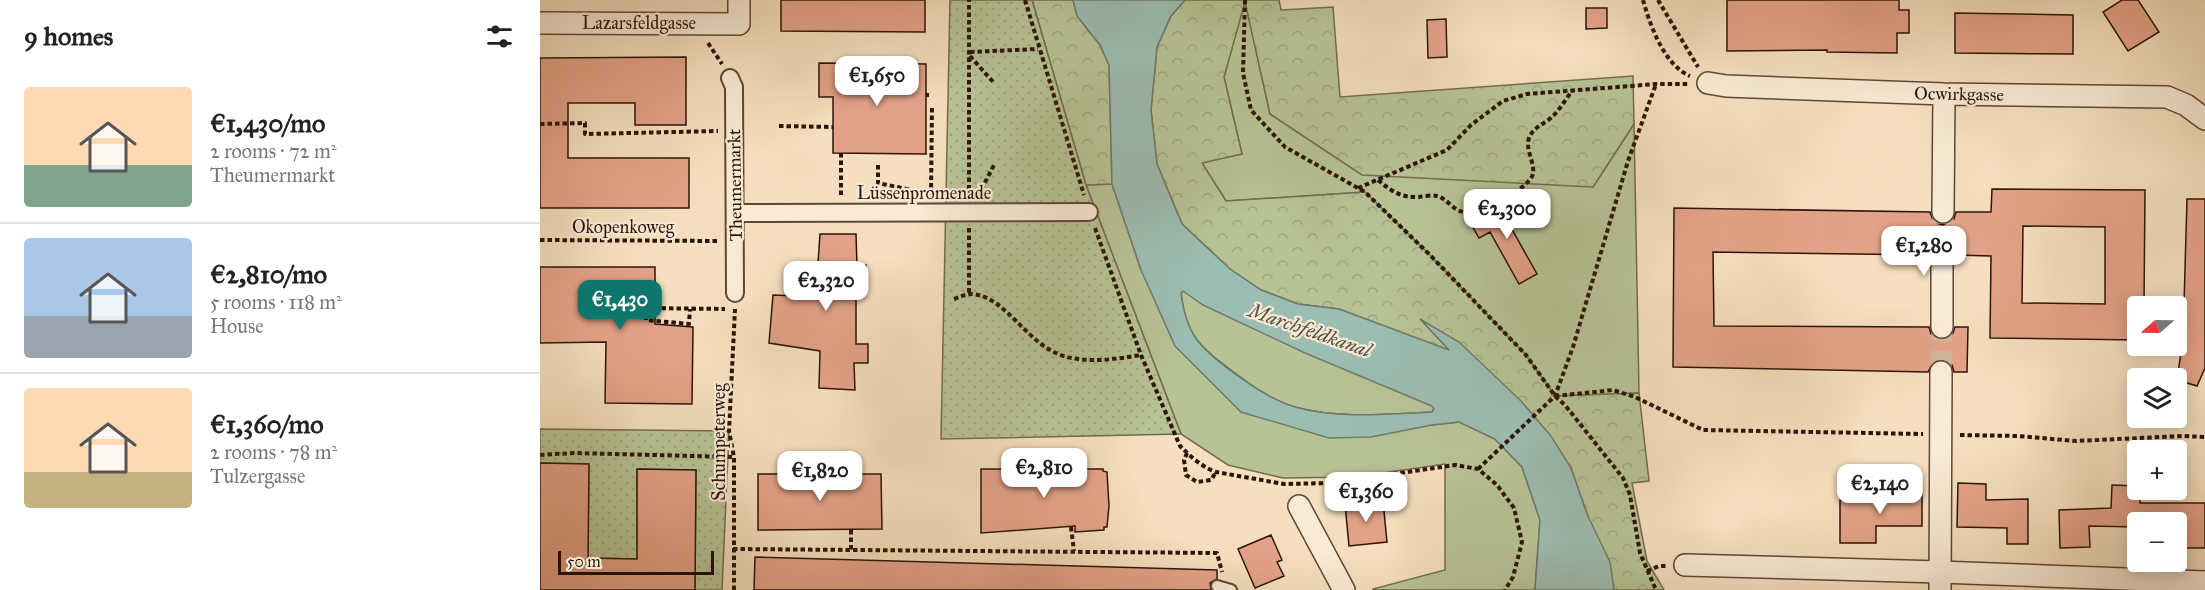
<!DOCTYPE html>
<meta charset="utf-8">
<style>
body{margin:0;font-family:"IM FELL Great Primer",serif;background:#f6f6f6;color:#222;height:100vh;display:flex;flex-direction:column;font-size:22px;white-space:nowrap}
*{box-sizing:border-box;margin:0}
p{font-size:20px;color:#767676}
.icon{flex:none;width:33px;height:33px;fill:none;stroke:currentColor;stroke-width:2;stroke-linecap:round;stroke-linejoin:round}
.map{position:relative;flex:1;overflow:hidden}
.sheet{display:flex;flex-direction:column;background:#fff;width:540px}
.sheet>*{flex:none}
.needle{width:39px;rotate:250deg}
.buttons{position:absolute;left:1587px;top:296px;display:grid;gap:12px}
.buttons a{display:grid;place-items:center;width:60px;height:60px;border-radius:6px;background:#fff;box-shadow:0 3px 15px #0003;font-size:30px}
.scale{position:absolute;left:18px;bottom:15px;width:156px;box-sizing:border-box;padding-left:6px;border:3px solid #2c1408;border-top:0;font-size:16px;line-height:21px;white-space:nowrap;color:#2c1408;-webkit-text-stroke:4px #f8ead5;paint-order:stroke}
.price{position:absolute;translate:-50% -51px;padding:0 14px;border-radius:12px;background:#fff;color:#222;font-size:20px;line-height:39px;filter:drop-shadow(0 2px 3px #0008)}
.price::after{content:'';position:absolute;left:50%;top:36px;width:18px;height:14px;margin-left:-9px;background:inherit;clip-path:polygon(0 0,100% 0,50% 100%)}
.price.active{background:#0f766e;color:#fff}
ul{padding:0;list-style:none}
li{display:flex;align-items:center;gap:18px;height:150px;padding:0 24px}
li+li{border-top:2px solid #e0e0e0}
li span{display:grid;place-items:center;flex:none;width:168px;height:120px;border-radius:6px;color:#555}
li>.icon{margin-inline-start:auto}
span .icon{width:72px;height:72px;fill:#fffc;stroke-width:1}
li b{font-size:26px}
h2{display:flex;justify-content:space-between;align-items:center;height:72px;padding:0 24px;font-size:26px}
main{display:flex;flex:1;min-height:0}
.map>svg:first-child{display:block}
</style>
<main>
<section class="sheet">
<h2>9 homes<svg class="icon" aria-label="filters" viewBox="0 0 24 24"><path d="M4 7h16M4 17h16"/><circle cx="9" cy="7" r="2"/><circle cx="15" cy="17" r="2"/></svg></h2>
<ul>
<li><span style="background:linear-gradient(#ffd9b3 65%,#7fa58c 0)"><svg class="icon" aria-label="home" viewBox="0 0 24 24"><path d="M3 11l9-7 9 7M6 9v11h12V9"/></svg></span><div><b>€1,430/mo</b><p>2 rooms · 72 m²</p><p>Theumermarkt</p></div></li>
<li><span style="background:linear-gradient(#a9c7e8 65%,#9aa5b1 0)"><svg class="icon" aria-label="home" viewBox="0 0 24 24"><path d="M3 11l9-7 9 7M6 9v11h12V9"/></svg></span><div><b>€2,810/mo</b><p>5 rooms · 118 m²</p><p>House</p></div></li>
<li><span style="background:linear-gradient(#ffd9b3 70%,#c2b280 0)"><svg class="icon" aria-label="home" viewBox="0 0 24 24"><path d="M3 11l9-7 9 7M6 9v11h12V9"/></svg></span><div><b>€1,360/mo</b><p>2 rooms · 78 m²</p><p>Tulzergasse</p></div></li>
</ul>
</section>
<div class="map">
<svg width="1665" height="590" viewBox="0 0 1665 590">
<defs>
<pattern id="forest-crowns" width="20" height="18" patternUnits="userSpaceOnUse" patternTransform="scale(1.5)"><rect width="20" height="18" fill="#b7c395"/><path d="M2 6a3 3 0 1 1 6 0M12 15a3 3 0 1 1 6 0" fill="none" stroke="#9ea77f"/></pattern>
<pattern id="park-dots" width="8" height="8" patternUnits="userSpaceOnUse" patternTransform="scale(1.5)"><rect width="8" height="8" fill="#b7c395"/><path d="M2 2h.1M6 6h.1" fill="none" stroke="#9ea77f" stroke-width="1.8" stroke-linecap="round"/></pattern>
</defs>
<rect width="100%" height="100%" fill="#f5dfbe"/>
<filter id="stains"><feTurbulence type="fractalNoise" baseFrequency=".00333" numOctaves="4"/><feColorMatrix values="0 0 0 0 .2 0 0 0 0 .09 0 0 0 0 .02 0 0 0 .5 -.17"/></filter>
<radialGradient id="worn" r=".72"><stop offset=".6" stop-color="#630" stop-opacity="0"/><stop offset="1" stop-color="#630" stop-opacity=".3"/></radialGradient>
<!-- green -->
<path fill="#b7c395" stroke="#726c4e" stroke-width="1.5" d="M705 0 730 114 1053 187 1094 124 1099 393 1015 396 986 355 825 192 686 201 661 162 702 154 684 77Z
M572 184 601 270 701 412 892 425 920 422 955 439 982 467 1000 520 995 590H833V589L905 570V464L814 477 743 478 688 465 641 434 546 185Z
M644 291C668 308 695 319 722 332 778 358 835 381 892 406L894 409 892 412C849 414 797 419 755 407 731 400 711 385 691 370 659 347 646 334 641 293Z"/>
<!-- forest -->
<path fill="url(#forest-crowns)" stroke="#726c4e" stroke-width="1.5" d="M492 0H533L537 16 560 45 569 65 572 184 546 185Z
M645 0H739L741 10 793 7 800 97 1093 76 1094 124 1053 187 822 175 730 114 705 2 684 77 702 154 662 163 686 201 825 192 891 256 986 355 1015 396 1099 393 1109 481 1092 483 1107 561 1124 590H1074L1031 468 883 322 910 351 799 309 758 304 721 290 690 269 642 224 617 164 611 110 617 47 631 16Z"/>
<!-- park -->
<path fill="url(#park-dots)" stroke="#726c4e" stroke-width="1.5" d="M410 0H492L546 185 641 434 401 439Z
M0 429 189 431 182 590H155L156 470 97 469V559L48 558 49 464 0 463Z"/>
<!-- water -->
<path fill="#9cbdb1" stroke="#6f796d" stroke-width="1.5" fill-rule="evenodd" d="M533 0H645L631 16 617 47 611 110 617 164 642 224 690 269 721 290 758 304 799 309 909 350 880 319 919 342 981 401 1011 436 1031 468 1047 514 1070 562 1074 590H995L1000 520 982 467 955 439 919 422 892 425 831 437 789 438 701 412 635 346 601 270 572 184 569 65 560 45 537 16ZM643 291 663 305 765 353 892 406 894 409 892 412C848 414 797 419 755 407 731 400 711 385 691 371 659 347 646 334 641 293Z"/>
<!-- building -->
<path fill="#e3a287" stroke="#2c1408" stroke-width="1.5" fill-rule="evenodd" d="M241 0H385V32L241 31Z
M1187 0H1359V10H1369V33H1357V53L1287 52V50L1187 51Z
M1582 0H1598L1619 32 1588 51 1563 12Z
M1046 8H1067V28L1046 29Z
M1415 13 1533 15V54L1415 53Z
M906 19 907 57 888 58 887 20Z
M146 57V125H95V103H28V158H149V208H0V58Z
M279 63 386 64V154L293 153V97H279Z
M1452 189 1605 190 1604 306H1598V340L1450 338 1451 256 1415 255 1413 248 1403 242 1395 244 1389 255 1173 252 1174 326 1389 327 1391 334 1401 340 1409 338 1413 333 1415 327H1428L1427 372H1414L1412 365 1402 359 1394 361 1388 372 1133 367 1134 208 1390 212 1392 218 1396 223 1403 225 1414 219 1416 212H1451ZM1483 226 1565 227V304L1482 303Z
M1647 199H1665V368L1657 386 1637 380 1643 339Z
M971 201 980 217 969 224 997 274 979 284 950 232 939 238 931 224Z
M280 234H316L317 266 326 265 327 284H316V344H328V363H314L315 390 279 388 280 351 229 343 233 295 258 296 267 263H278Z
M0 267H115V324L153 327 152 404 65 403 66 342 0 343Z
M0 463 49 464 48 558 97 559V469L156 470 155 590H0Z
M441 469H563V471L567 472 569 506 567 527H564V530L535 532V526L441 533Z
M218 474H341L342 529 218 530Z
M1418 483 1446 484V500L1488 499V544H1467V528L1417 527Z
M1357 484H1382V526H1336V543H1300V500L1357 501Z
M1572 485 1598 486V489H1600V503H1665V548H1636V522H1598V527L1549 526 1550 547 1520 548 1519 510 1571 508Z
M843 501 847 542 809 546 805 504Z
M731 535 742 560 737 562 744 576 715 588 698 549Z
M215 557 677 570V579L670 583 671 590H214Z"/>
<g fill="none" stroke-linecap="round" stroke-linejoin="round">
<!-- minor-tunnel -->
<path stroke="#cdb69a" stroke-width="21" stroke-dasharray="21 10" stroke-linecap="butt" d="M1402 255 1403 212
M1401 372 1402 327"/>
<defs>
<path id="service" d="M677 586 691 590"/>
<path id="pedestrian" d="M190 78 194 87 195 293
M196 213 549 212"/>
<path id="minor" d="M0 23 199 24V0
M1168 83 1186 86 1404 94 1627 97 1646 105 1665 119
M1403 212 1404 94
M1402 327V255
M759 506 804 590
M1145 565 1400 572 1665 582
M1400 590 1401 372"/>
</defs>
<!-- service casing -->
<use href="#service" stroke="#5e4736" stroke-width="14"/>
<!-- pedestrian casing -->
<use href="#pedestrian" stroke="#5e4736" stroke-width="20"/>
<!-- minor casing -->
<use href="#minor" stroke="#5e4736" stroke-width="24"/>
<!-- path -->
<path stroke="#2c1408" stroke-width="4" stroke-dasharray="4.5 3" stroke-linecap="butt" d="M485 0 544 195
M705 0 703 73 711 110 745 147 825 192 891 256 986 355 1015 396 1025 405 1083 478 1090 495 1100 553 1116 590
M1103 0C1110 25 1124 65 1150 76
M1118 0 1158 67
M168 43 182 64
M430 52 498 49
M430 56 454 83
M386 95H389
M0 124 45 123V134L178 131
M239 126 293 127
M301 153V197
M338 165V183L376 191
M838 180C851 191 861 198 879 197 884 196 892 195 897 196 907 198 913 211 924 212 940 215 989 189 993 174 995 162 985 150 989 138 993 127 1005 124 1013 116 1020 109 1026 99 1032 91
M818 188 907 150 931 125 963 101 987 94 1116 84H1149
M391 195 392 106
M438 196 454 165
M429 197V0
M429 228V294
M555 228 601 355 640 446C650 456 662 467 676 472L744 484 792 483 915 465 938 469 957 485 974 508 982 542 973 577 965 590
M0 240 179 241
M414 299C420 297 426 294 432 294 468 297 487 347 527 357 551 363 577 359 601 355
M99 308 185 309
M106 308V320L149 324 150 309
M1015 396 1073 390 1095 397 1163 430 1383 434
M1420 435 1478 436 1536 441 1643 436 1665 437
M647 453 644 460 646 475 657 482 671 480 676 472
M0 455 34 453 194 457
M938 469 1015 396 1033 347 1088 161 1116 84
M531 527 534 551
M311 530V550
M193 549 677 553 682 572
M1107 571 1119 566H1127
M194 590V457L189 431 195 309"/>
<!-- service -->
<use href="#service" stroke="#f8ead5" stroke-width="10"/>
<!-- pedestrian -->
<use href="#pedestrian" stroke="#f8ead5" stroke-width="16"/>
<!-- minor -->
<use href="#minor" stroke="#f8ead5" stroke-width="21"/>
</g>
<g text-anchor="middle" dominant-baseline="central" stroke-width="4.5" stroke-linejoin="round" paint-order="stroke">
<!-- street labels -->
<g font-size="18" fill="#2c1408" stroke="#f8ead5">
<text x="99" y="23">Lazarsfeldgasse</text>
<text transform="translate(1419 94) rotate(1)">Ocwirkgasse</text>
<text transform="translate(195 185) rotate(-91)">Theumermarkt</text>
<text x="384" y="193">Lüssenpromenade</text>
<text x="83" y="227">Okopenkoweg</text>
<text transform="translate(179 442) rotate(-90)">Schumpeterweg</text>
</g>
<!-- water labels -->
<g font-size="20" font-style="italic" fill="#534f43" stroke="#f8ead5">
<text transform="translate(770 330) rotate(19)">Marchfeldkanal</text>
</g>
</g>
<rect width="100%" height="100%" filter="url(#stains)"/>
<rect width="100%" height="100%" fill="url(#worn)"/>
</svg>
<div class="buttons">
<a><svg class="needle" viewBox="-14 -14 28 28"><path d="M0-13l5 13h-10z" fill="#e53935"/><path d="M0 13l5-13h-10z" fill="#767676"/></svg></a>
<a><svg class="icon" aria-label="layers" viewBox="0 0 24 24"><path d="M12 4l9 5-9 5-9-5zM3 14l9 5 9-5"/></svg></a>
<a>+</a>
<a>−</a>
</div>
<div class="scale">50 m</div>
<b class="price" style="left:337px;top:107px">€1,650</b>
<b class="price" style="left:967px;top:240px">€2,300</b>
<b class="price" style="left:1384px;top:277px">€1,280</b>
<b class="price" style="left:286px;top:312px">€2,320</b>
<b class="price active" style="left:80px;top:331px">€1,430</b>
<b class="price" style="left:504px;top:499px">€2,810</b>
<b class="price" style="left:280px;top:502px">€1,820</b>
<b class="price" style="left:1340px;top:515px">€2,140</b>
<b class="price" style="left:826px;top:523px">€1,360</b>
</div>
</main>
